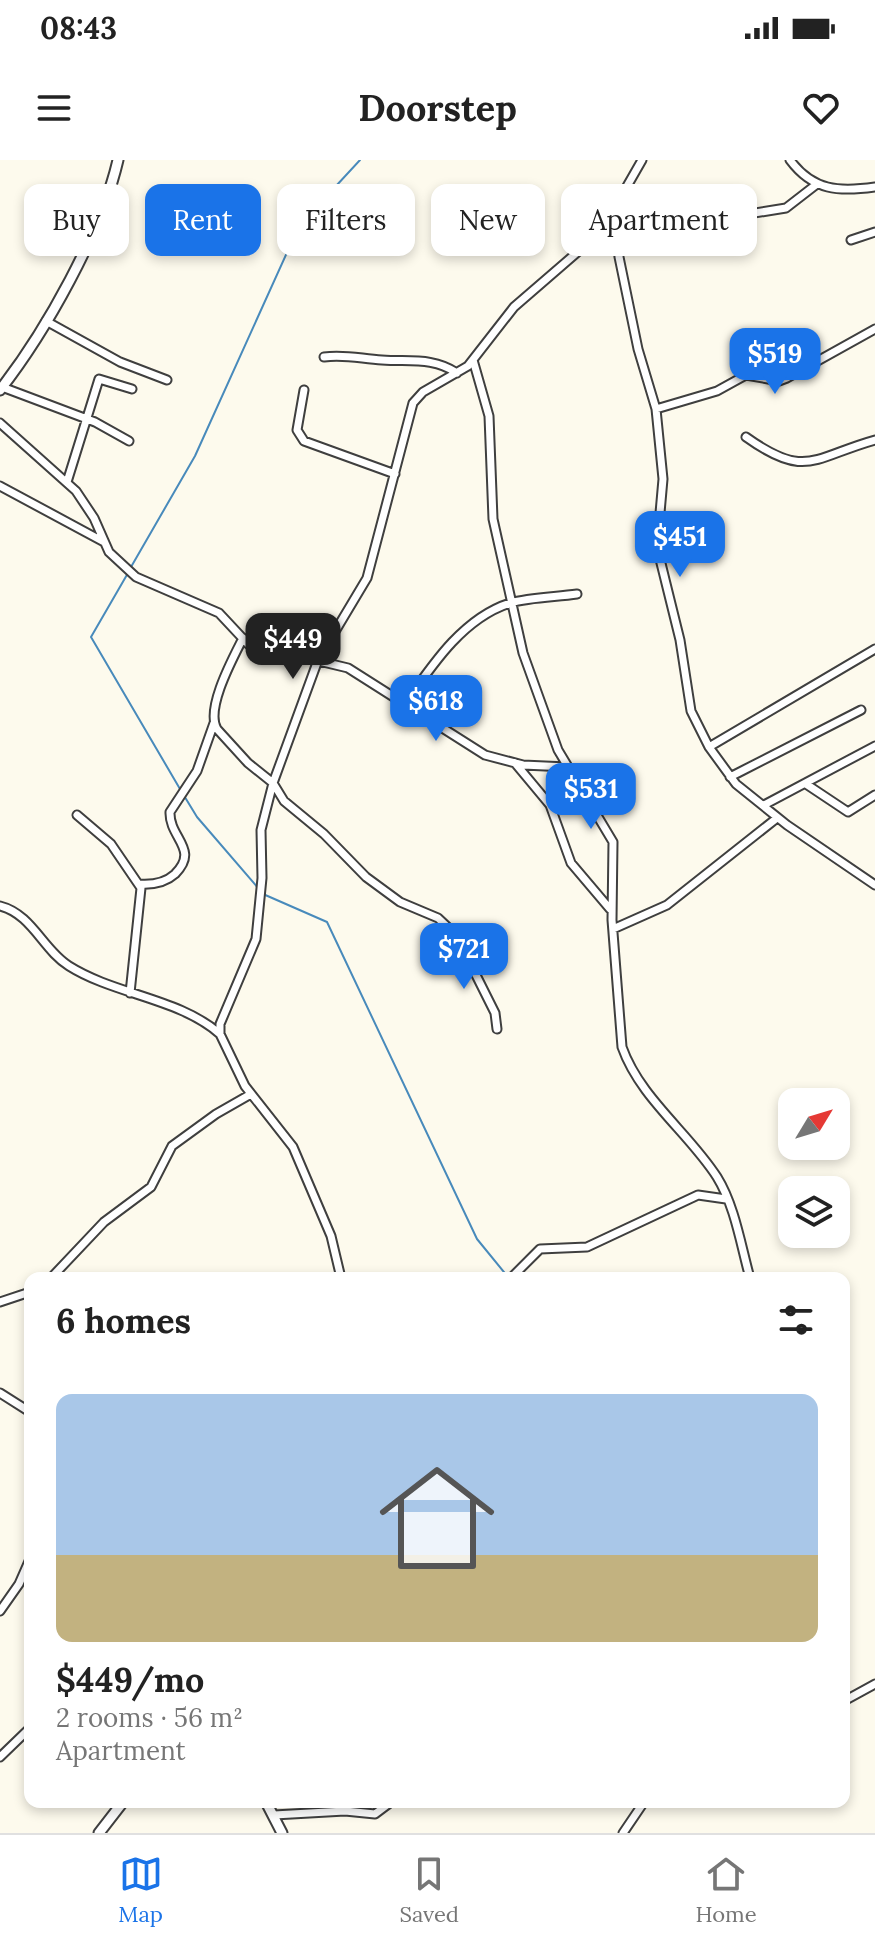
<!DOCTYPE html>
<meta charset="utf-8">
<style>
body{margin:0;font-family:Lora,serif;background:#f6f6f6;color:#222;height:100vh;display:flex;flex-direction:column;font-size:30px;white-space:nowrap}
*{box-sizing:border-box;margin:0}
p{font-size:26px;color:#767676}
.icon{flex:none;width:44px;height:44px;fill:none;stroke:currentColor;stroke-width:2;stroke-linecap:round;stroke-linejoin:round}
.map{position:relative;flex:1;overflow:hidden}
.panel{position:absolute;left:24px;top:1112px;width:826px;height:536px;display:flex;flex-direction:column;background:#fff;border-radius:16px;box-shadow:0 4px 12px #0003}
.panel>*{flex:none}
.hud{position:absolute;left:24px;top:24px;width:828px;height:72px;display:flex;gap:16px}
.needle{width:52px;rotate:52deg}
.tools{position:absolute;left:778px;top:928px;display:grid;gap:16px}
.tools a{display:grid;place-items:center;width:72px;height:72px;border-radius:16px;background:#fff;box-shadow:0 4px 12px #0003;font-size:40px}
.price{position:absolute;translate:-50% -68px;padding:0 18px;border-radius:16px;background:#1a73e8;color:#fff;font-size:26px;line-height:52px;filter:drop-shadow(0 2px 4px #0008)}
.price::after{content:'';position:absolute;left:50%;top:48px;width:24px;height:18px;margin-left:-12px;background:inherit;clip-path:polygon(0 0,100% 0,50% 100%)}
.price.active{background:#222;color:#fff}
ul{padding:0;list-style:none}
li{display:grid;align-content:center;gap:16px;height:424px;padding:0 32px}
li+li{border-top:2px solid #e0e0e0}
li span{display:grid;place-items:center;height:248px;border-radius:16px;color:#555}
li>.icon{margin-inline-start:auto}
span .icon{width:144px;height:144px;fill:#fffc;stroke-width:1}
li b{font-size:34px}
h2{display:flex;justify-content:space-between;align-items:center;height:96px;padding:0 32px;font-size:34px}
.pill{padding:0 28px;border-radius:16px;background:#fff;box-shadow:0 4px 12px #0003;font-size:28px;line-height:72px}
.pill.active{background:#1a73e8;color:#fff}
.status{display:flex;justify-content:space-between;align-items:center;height:56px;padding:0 40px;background:#fff;direction:ltr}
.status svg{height:22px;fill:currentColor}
header{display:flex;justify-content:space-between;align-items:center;height:104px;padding:0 32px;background:#fff;font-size:36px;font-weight:700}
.tab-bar{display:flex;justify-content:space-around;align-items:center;height:112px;border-top:2px solid #e0e0e0;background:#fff;font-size:22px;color:#767676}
.tab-bar a{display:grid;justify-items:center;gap:4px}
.tab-bar .active{color:#1a73e8}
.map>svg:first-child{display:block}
</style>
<div class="status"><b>08:43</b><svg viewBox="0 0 49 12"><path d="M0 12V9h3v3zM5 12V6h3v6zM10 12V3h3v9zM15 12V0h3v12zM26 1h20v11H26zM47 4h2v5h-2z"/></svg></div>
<header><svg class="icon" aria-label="menu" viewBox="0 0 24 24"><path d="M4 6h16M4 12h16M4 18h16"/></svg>Doorstep<svg class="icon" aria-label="heart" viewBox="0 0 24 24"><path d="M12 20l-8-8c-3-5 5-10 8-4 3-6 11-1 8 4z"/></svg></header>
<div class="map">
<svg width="875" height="1673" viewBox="0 0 875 1673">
<rect width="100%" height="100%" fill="#fdfaed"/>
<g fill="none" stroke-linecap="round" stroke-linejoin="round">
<!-- stream -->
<path stroke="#488abb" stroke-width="2" d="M131 407 195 296 299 66 360 0
M128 413 91 477 180 629
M183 634 197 657 259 729
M263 734 327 762 477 1079 508 1117"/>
<defs>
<path id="minor" d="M790 0C813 31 839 32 875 27
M623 32 659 59 705 61 786 48 817 24
M614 49 619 97 638 189 656 249 663 319 657 387 680 480 691 551 709 587 736 624 787 665 875 725
M851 80 875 72
M46 161 120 202 167 220
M324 197C345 194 362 199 382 200 410 202 433 197 457 213
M473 200 489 256 493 359 523 493 558 590 613 682 612 760 622 887C640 938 689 973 717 1017 735 1046 741 1086 750 1118
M2 227 95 262 129 281
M304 230 297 270 304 281 395 314
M656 249 717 231 746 215 779 221 787 218 875 169
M0 263 76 331 94 358 109 392 136 417 219 453 248 484 348 508 485 595 523 605 567 607
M746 277C806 320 814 297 875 280
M67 322 99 219 132 229
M0 326 104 382
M243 478C233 498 205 549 217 569L248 603 273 623 284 641 324 674 366 717 400 742 438 758 456 775 495 853 497 869
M405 544C432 505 463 458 510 443 530 437 556 437 577 434
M709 587 875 489
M515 603 550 645 571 703 610 749
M730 617 861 550
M806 624 848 652 875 635
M764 645 875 586
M77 655 111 684 141 728 130 833
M139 724C152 725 165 723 175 714 200 689 169 678 170 652L197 611 214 563
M0 746C32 754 43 790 69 806 115 835 179 838 220 874
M613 769 667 745 777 658
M51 1118 104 1062 151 1027 172 986 216 954 251 934
M341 1118 331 1076 293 987 245 926 220 874V864L256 779 262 718 261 670 273 623 318 500 367 418 413 243 423 232 468 206 514 147 588 83 614 49 642 0
M511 1118 540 1089 587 1087 698 1035 726 1039
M0 1142 30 1132
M0 1233 30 1252
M0 1451 19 1424 30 1399
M844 1541 875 1524
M0 1597 30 1568
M274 1655 345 1651 375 1654 391 1642
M623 1673 644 1642"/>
<path id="tertiary" d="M0 230C46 171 101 73 118 0
M266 1642 282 1673
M99 1673 123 1642"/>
</defs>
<!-- minor casing -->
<use href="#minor" stroke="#3f3f3f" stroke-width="11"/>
<!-- tertiary casing -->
<use href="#tertiary" stroke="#3f3f3f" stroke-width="13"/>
<!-- minor -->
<use href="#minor" stroke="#fff" stroke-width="7"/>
<!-- tertiary -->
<use href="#tertiary" stroke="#fff" stroke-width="9"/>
</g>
</svg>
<div class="tools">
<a><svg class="needle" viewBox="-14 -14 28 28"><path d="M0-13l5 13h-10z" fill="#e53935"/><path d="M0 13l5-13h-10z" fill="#767676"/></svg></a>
<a><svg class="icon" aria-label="layers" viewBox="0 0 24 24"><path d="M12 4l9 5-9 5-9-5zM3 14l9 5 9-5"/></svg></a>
</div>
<b class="price" style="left:775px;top:236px">$519</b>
<b class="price" style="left:680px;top:419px">$451</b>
<b class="price active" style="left:293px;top:521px">$449</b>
<b class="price" style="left:436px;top:583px">$618</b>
<b class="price" style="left:591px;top:671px">$531</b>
<b class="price" style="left:464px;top:831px">$721</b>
<div class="hud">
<a class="pill">Buy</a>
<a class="pill active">Rent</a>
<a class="pill">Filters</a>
<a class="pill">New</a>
<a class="pill">Apartment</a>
</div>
<section class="panel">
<h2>6 homes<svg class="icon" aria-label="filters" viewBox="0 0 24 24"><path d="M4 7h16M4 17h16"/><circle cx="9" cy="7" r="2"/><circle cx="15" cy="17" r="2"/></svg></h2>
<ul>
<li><span style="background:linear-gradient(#a9c7e8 65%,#c2b280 0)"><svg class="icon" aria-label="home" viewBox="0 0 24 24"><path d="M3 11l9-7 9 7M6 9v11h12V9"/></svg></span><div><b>$449/mo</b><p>2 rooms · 56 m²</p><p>Apartment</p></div></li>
</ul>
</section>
</div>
<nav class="tab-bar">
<a class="active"><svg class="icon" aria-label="map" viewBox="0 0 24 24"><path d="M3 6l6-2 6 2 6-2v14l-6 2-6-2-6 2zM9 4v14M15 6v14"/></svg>Map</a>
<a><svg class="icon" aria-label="saved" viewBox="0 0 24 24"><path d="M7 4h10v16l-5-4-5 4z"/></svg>Saved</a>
<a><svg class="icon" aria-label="home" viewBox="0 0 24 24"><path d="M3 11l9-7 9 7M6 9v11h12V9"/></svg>Home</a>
</nav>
